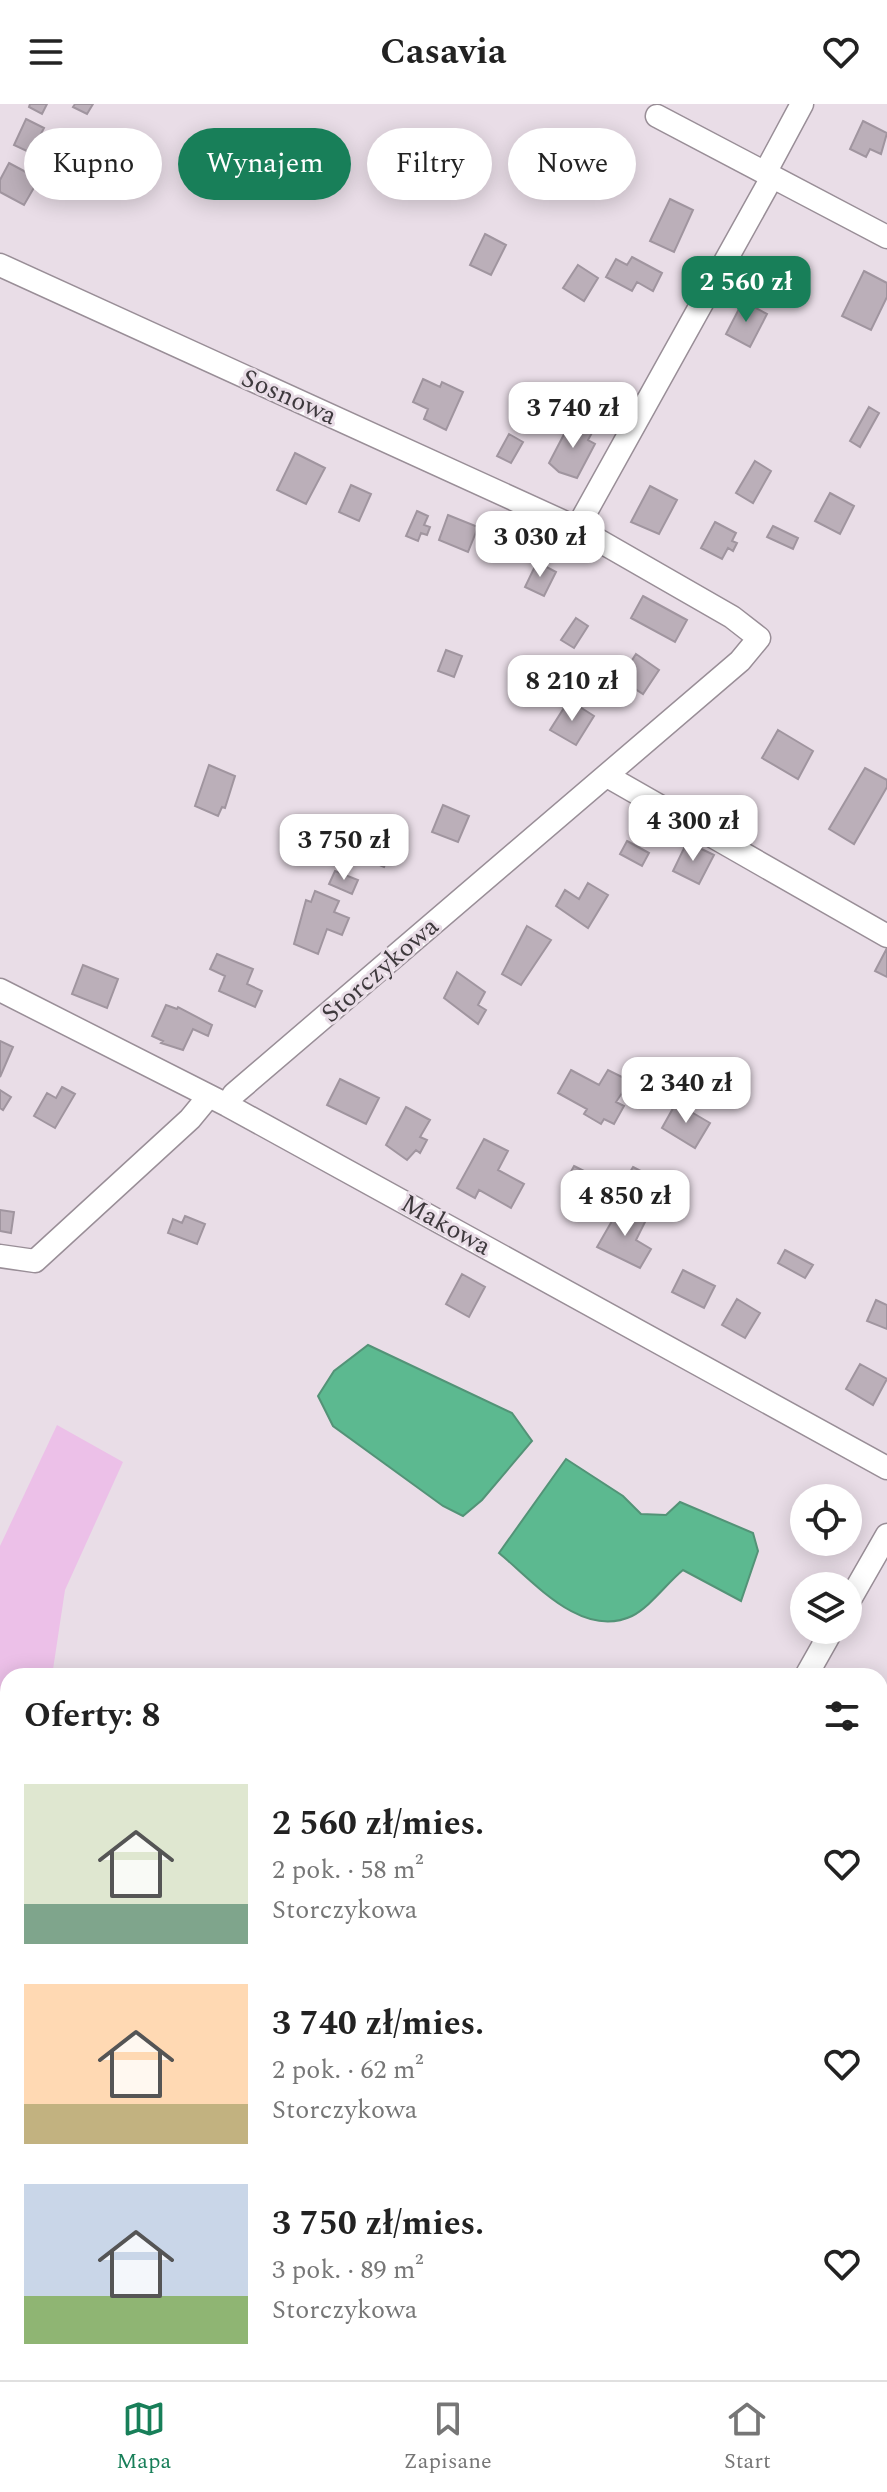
<!DOCTYPE html>
<html lang="pl">
<meta charset="utf-8">
<style>
body{margin:0;font-family:Spectral,serif;background:#f6f6f6;color:#222;height:100vh;display:flex;flex-direction:column;font-size:30px;white-space:nowrap}
*{box-sizing:border-box;margin:0}
p{font-size:26px;color:#767676}
.icon{flex:none;width:44px;height:44px;fill:none;stroke:currentColor;stroke-width:2;stroke-linecap:round;stroke-linejoin:round}
.map{position:relative;flex:1;overflow:hidden}
.side{position:absolute;left:0px;top:1564px;width:888px;height:712px;display:flex;flex-direction:column;background:#fff;border-radius:24px 24px 0 0;box-shadow:0 4px 20px #0003}
.side>*{flex:none}
.top-card{position:absolute;left:24px;top:24px;width:840px;height:72px;display:flex;gap:16px}
.controls{position:absolute;left:790px;top:1380px;display:grid;gap:16px}
.controls a{display:grid;place-items:center;width:72px;height:72px;border-radius:50%;background:#fff;box-shadow:0 4px 20px #0003;font-size:40px}
.price{position:absolute;translate:-50% -68px;padding:0 18px;border-radius:16px;background:#fff;color:#222;font-size:26px;line-height:52px;filter:drop-shadow(0 2px 4px #0008)}
.price::after{content:'';position:absolute;left:50%;top:48px;width:24px;height:18px;margin-left:-12px;background:inherit;clip-path:polygon(0 0,100% 0,50% 100%)}
.price.selected{background:#187f59;color:#fff}
ul{padding:0;list-style:none}
li{display:flex;align-items:center;gap:24px;height:200px;padding:0 24px}
li span{display:grid;place-items:center;flex:none;width:224px;height:160px;border-radius:0px;color:#555}
li>.icon{margin-inline-start:auto}
span .icon{width:96px;height:96px;fill:#fffc;stroke-width:1}
li b{font-size:34px}
h2{display:flex;justify-content:space-between;align-items:center;height:96px;padding:0 24px;font-size:34px}
.tag{padding:0 28px;border-radius:36px;background:#fff;box-shadow:0 4px 20px #0003;font-size:28px;line-height:72px}
.tag.selected{background:#187f59;color:#fff}
header{display:flex;justify-content:space-between;align-items:center;height:104px;padding:0 24px;background:#fff;font-size:36px;font-weight:700}
.menu{display:flex;justify-content:space-around;align-items:center;height:112px;border-top:2px solid #e0e0e0;background:#fff;font-size:22px;color:#767676}
.menu a{display:grid;justify-items:center;gap:4px}
.menu .selected{color:#187f59}
.map>svg:first-child{display:block}
</style>
<header><svg class="icon" aria-label="menu" viewBox="0 0 24 24"><path d="M4 6h16M4 12h16M4 18h16"/></svg>Casavia<svg class="icon" aria-label="heart" viewBox="0 0 24 24"><path d="M12 20l-8-8c-3-5 5-10 8-4 3-6 11-1 8 4z"/></svg></header>
<div class="map">
<svg width="887" height="2276" viewBox="0 0 887 2276">
<rect width="100%" height="100%" fill="#e9dde7"/>
<!-- green -->
<path fill="#ecc0e8" d="M57 1321 123 1358 65 1486 52 1572H8V1956L0 1952V1442Z
M887 2208V2276H771L778 2268H880V2210Z"/>
<!-- water -->
<path fill="#5cb990" stroke="#539377" stroke-width="2" d="M368 1241 512 1309 532 1337 482 1396 463 1412 443 1402 333 1322 318 1292 334 1267Z
M566 1355 623 1392 641 1410 666 1411 680 1398 753 1429 758 1447 741 1497 683 1466C667 1479 650 1503 632 1512 582 1536 533 1477 499 1449Z"/>
<g fill="none" stroke-linecap="round" stroke-linejoin="round">
<!-- stream -->
<path stroke="#539377" stroke-width="6" d="M880 2132 887 2125
M748 2276 755 2268"/>
</g>
<!-- building -->
<path fill="#bbafb9" stroke="#a0959f" stroke-width="2" d="M30 0H47L42 10 29 3Z
M75 0H93L87 10 73 3Z
M26 15 44 24 31 49 14 41Z
M863 17 887 29 881 50 870 45 866 53 850 45Z
M9 59 39 75 24 101 0 88V76Z
M670 95 693 106 674 148 650 137Z
M485 130 506 141 491 171 470 161Z
M632 153 662 169 653 187 637 178 632 187 606 173 616 155 627 161Z
M578 161 598 174 584 197 563 184Z
M864 167 887 179V193L871 226 842 212Z
M743 197 767 210 750 243 726 230Z
M423 275 440 283 442 278 463 288 446 326 424 315 428 305 413 298Z
M869 303 879 309 860 343 850 337Z
M572 315 593 327 588 336 595 340 577 374 559 368 549 359Z
M509 330 523 338 511 359 497 352Z
M295 349 325 364 306 400 277 386Z
M755 357 771 367 753 399 736 389Z
M351 381 371 390 359 417 339 408Z
M650 382 677 396 659 430 631 418Z
M830 389 854 402 840 430 815 417Z
M417 407 428 412 424 421 430 423 427 431 421 429 418 437 406 432Z
M448 411 478 423 468 448 439 436Z
M715 418 736 429 732 437 737 439 733 447 728 444 722 455 701 444Z
M773 422 798 434 793 445 767 433Z
M537 458 556 468 544 492 525 483Z
M643 492 687 516 675 538 631 514Z
M576 514 588 522 574 544 561 536Z
M446 546 462 552 454 573 438 567Z
M636 550 659 566 643 590 620 575Z
M569 596 594 612 576 641 550 626Z
M778 626 813 647 798 675 762 654Z
M209 661 235 672 225 704 222 703 218 712 195 702Z
M865 664 887 676V683L854 740 829 725Z
M443 701 469 712 458 738 432 728Z
M367 726 395 737 384 763 356 751Z
M627 737 649 749 642 762 620 750Z
M687 738 714 751 699 780 673 767Z
M335 767 358 776 352 790 329 780Z
M588 779 608 791 588 824 556 802 565 786 579 795Z
M315 787 339 797 334 808 349 814 342 831 327 825 318 850 294 840 306 796 311 798Z
M527 822 551 836 521 881 502 870Z
M887 844V873L875 867Z
M217 850 253 865 247 880 262 887 255 903 219 887 225 872 210 865Z
M83 861 118 875 107 904 72 890Z
M457 868 485 888 478 901 486 906 478 920 444 894Z
M166 901 177 905 178 903 212 921 208 932 193 925 183 946 161 939 163 937 152 932Z
M0 937 13 943 0 973Z
M571 966 599 981 608 966 630 977 616 998 624 1002 614 1020 604 1015 601 1020 584 1010 587 1005 558 989Z
M340 975 379 994 366 1020 327 1001Z
M62 983 75 990 55 1024 34 1012 47 989 56 994Z
M0 986 11 993 3 1006 0 1004Z
M676 999 710 1019 695 1044 662 1024Z
M406 1003 430 1016 420 1033 427 1036 420 1049 416 1046 407 1056 386 1041Z
M484 1035 508 1047 498 1066 524 1080 511 1104 479 1086 475 1094 457 1084Z
M574 1062 590 1070 584 1082 568 1073Z
M633 1063 654 1074 644 1092 623 1080Z
M620 1103 646 1116 636 1136 651 1145 640 1164 597 1143Z
M0 1106 14 1108 11 1129 0 1127Z
M185 1112 205 1120 197 1140 168 1129 173 1115 182 1119Z
M785 1146 813 1161 805 1174 778 1159Z
M683 1166 715 1182 704 1204 672 1188Z
M462 1170 485 1183 469 1213 446 1200Z
M737 1195 760 1209 745 1234 722 1221Z
M876 1196 887 1201V1225L867 1217Z
M860 1260 887 1275 873 1301 846 1285Z"/>
<g fill="none" stroke-linecap="round" stroke-linejoin="round">
<defs>
<path id="minor" d="M657 12 887 133
M765 69 802 0
M0 161 577 424 732 513 759 534 740 557 234 990 227 1001
M577 424 771 75
M607 672 887 832
M0 886 227 1001 887 1364
M0 1152 35 1157 190 1015 209 992
M848 1499 887 1431
M806 1572 832 1526"/>
</defs>
<!-- minor casing -->
<use href="#minor" stroke="#998e97" stroke-width="25"/>
<!-- minor -->
<use href="#minor" stroke="#fff" stroke-width="22"/>
</g>
<g text-anchor="middle" dominant-baseline="central" stroke-width="6" stroke-linejoin="round" paint-order="stroke">
<!-- street labels -->
<g font-size="26" fill="#3e393d" stroke="#e9dde7">
<text transform="translate(289 293) rotate(24)">Sosnowa</text>
<text transform="translate(380 866) rotate(-41)">Storczykowa</text>
<text transform="translate(446 1121) rotate(29)">Makowa</text>
</g>
</g>
</svg>
<div class="controls">
<a><svg class="icon" aria-label="locate" viewBox="0 0 24 24"><circle cx="12" cy="12" r="6"/><path d="M12 2v4M12 18v4M2 12h4M18 12h4"/></svg></a>
<a><svg class="icon" aria-label="layers" viewBox="0 0 24 24"><path d="M12 4l9 5-9 5-9-5zM3 14l9 5 9-5"/></svg></a>
</div>
<b class="price selected" style="left:746px;top:220px">2 560 zł</b>
<b class="price" style="left:573px;top:346px">3 740 zł</b>
<b class="price" style="left:540px;top:475px">3 030 zł</b>
<b class="price" style="left:572px;top:619px">8 210 zł</b>
<b class="price" style="left:693px;top:759px">4 300 zł</b>
<b class="price" style="left:344px;top:778px">3 750 zł</b>
<b class="price" style="left:686px;top:1021px">2 340 zł</b>
<b class="price" style="left:625px;top:1134px">4 850 zł</b>
<div class="top-card">
<a class="tag">Kupno</a>
<a class="tag selected">Wynajem</a>
<a class="tag">Filtry</a>
<a class="tag">Nowe</a>
</div>
<section class="side">
<h2>Oferty: 8<svg class="icon" aria-label="filters" viewBox="0 0 24 24"><path d="M4 7h16M4 17h16"/><circle cx="9" cy="7" r="2"/><circle cx="15" cy="17" r="2"/></svg></h2>
<ul>
<li><span style="background:linear-gradient(#dfe7d0 75%,#7fa58c 0)"><svg class="icon" aria-label="home" viewBox="0 0 24 24"><path d="M3 11l9-7 9 7M6 9v11h12V9"/></svg></span><div><b>2 560 zł/mies.</b><p>2 pok. · 58 m²</p><p>Storczykowa</p></div><svg class="icon" aria-label="heart" viewBox="0 0 24 24"><path d="M12 20l-8-8c-3-5 5-10 8-4 3-6 11-1 8 4z"/></svg></li>
<li><span style="background:linear-gradient(#ffd9b3 75%,#c2b280 0)"><svg class="icon" aria-label="home" viewBox="0 0 24 24"><path d="M3 11l9-7 9 7M6 9v11h12V9"/></svg></span><div><b>3 740 zł/mies.</b><p>2 pok. · 62 m²</p><p>Storczykowa</p></div><svg class="icon" aria-label="heart" viewBox="0 0 24 24"><path d="M12 20l-8-8c-3-5 5-10 8-4 3-6 11-1 8 4z"/></svg></li>
<li><span style="background:linear-gradient(#c9d6e8 70%,#8fb573 0)"><svg class="icon" aria-label="home" viewBox="0 0 24 24"><path d="M3 11l9-7 9 7M6 9v11h12V9"/></svg></span><div><b>3 750 zł/mies.</b><p>3 pok. · 89 m²</p><p>Storczykowa</p></div><svg class="icon" aria-label="heart" viewBox="0 0 24 24"><path d="M12 20l-8-8c-3-5 5-10 8-4 3-6 11-1 8 4z"/></svg></li>
</ul>
</section>
</div>
<nav class="menu">
<a class="selected"><svg class="icon" aria-label="map" viewBox="0 0 24 24"><path d="M3 6l6-2 6 2 6-2v14l-6 2-6-2-6 2zM9 4v14M15 6v14"/></svg>Mapa</a>
<a><svg class="icon" aria-label="saved" viewBox="0 0 24 24"><path d="M7 4h10v16l-5-4-5 4z"/></svg>Zapisane</a>
<a><svg class="icon" aria-label="home" viewBox="0 0 24 24"><path d="M3 11l9-7 9 7M6 9v11h12V9"/></svg>Start</a>
</nav>
